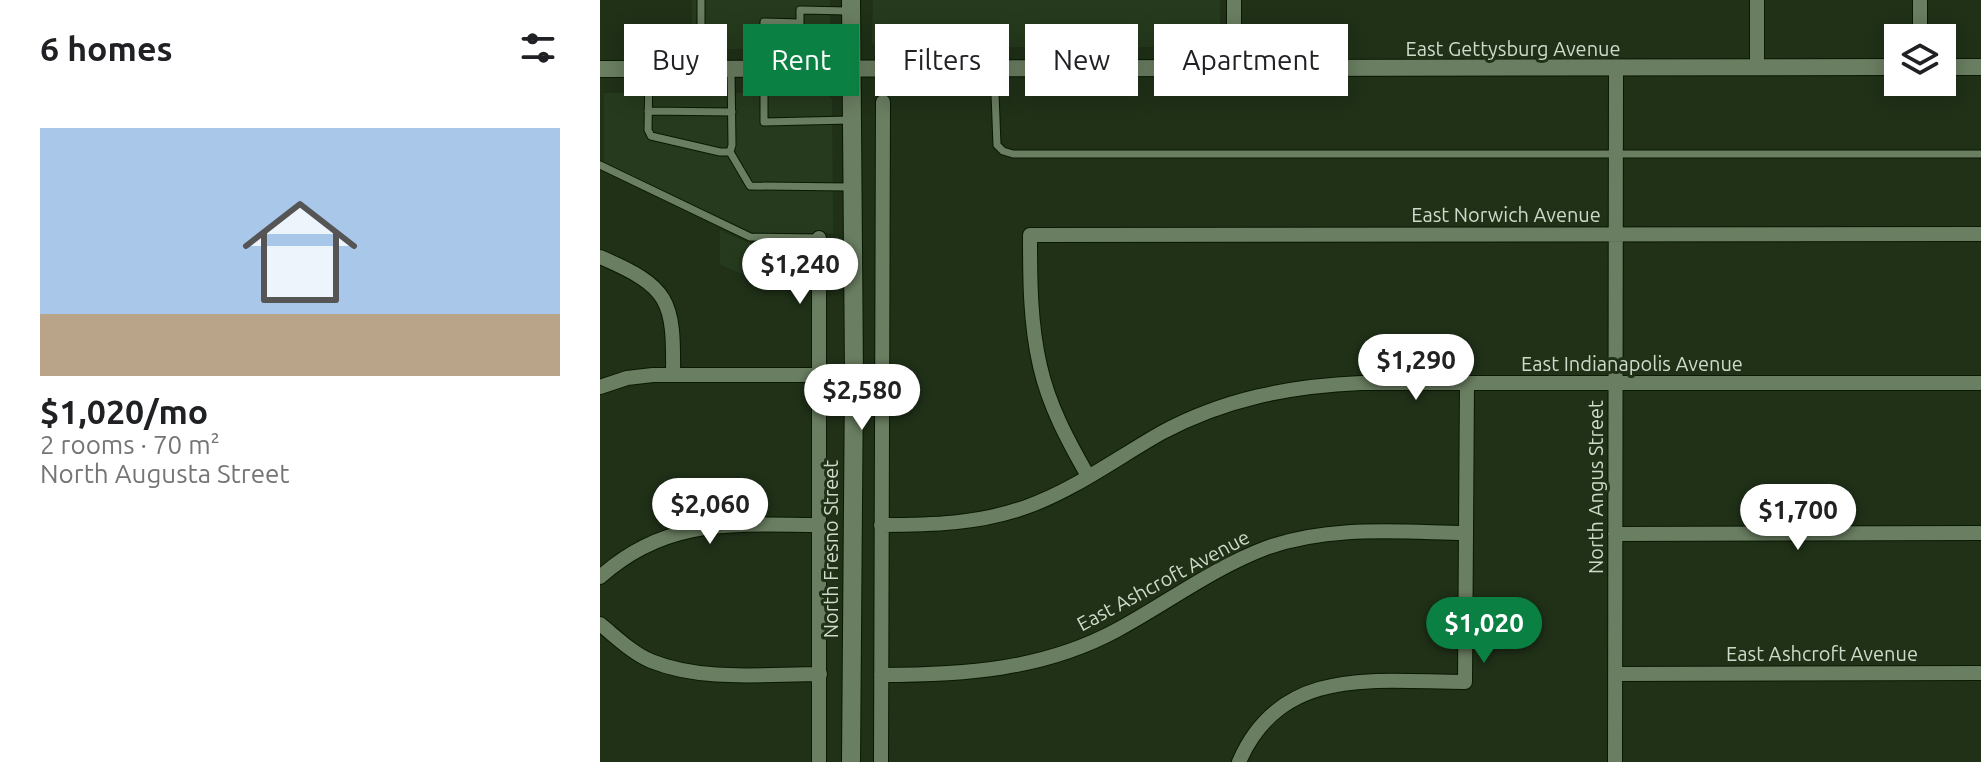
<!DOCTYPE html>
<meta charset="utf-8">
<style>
body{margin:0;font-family:Ubuntu,sans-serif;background:#f2f2f2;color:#202124;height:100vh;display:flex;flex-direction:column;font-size:30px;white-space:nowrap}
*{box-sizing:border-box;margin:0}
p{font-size:26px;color:#757577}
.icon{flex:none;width:44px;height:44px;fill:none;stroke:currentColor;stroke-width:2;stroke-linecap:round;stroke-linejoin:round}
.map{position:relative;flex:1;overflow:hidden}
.side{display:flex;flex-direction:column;background:#fff;width:600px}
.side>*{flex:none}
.hud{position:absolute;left:24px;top:24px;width:760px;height:72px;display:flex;gap:16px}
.buttons{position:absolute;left:1284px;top:24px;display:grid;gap:16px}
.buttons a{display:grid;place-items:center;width:72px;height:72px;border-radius:0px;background:#fff;box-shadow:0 4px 20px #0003;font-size:40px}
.price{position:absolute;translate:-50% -68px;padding:0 18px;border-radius:28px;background:#fff;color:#222;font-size:26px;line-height:52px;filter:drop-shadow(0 2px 4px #0008)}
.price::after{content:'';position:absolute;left:50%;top:48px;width:24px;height:18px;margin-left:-12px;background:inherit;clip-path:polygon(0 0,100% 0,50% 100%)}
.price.active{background:#0b8043;color:#fff}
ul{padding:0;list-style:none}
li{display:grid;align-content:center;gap:16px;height:424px;padding:0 40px}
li+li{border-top:2px solid #e0e0e0}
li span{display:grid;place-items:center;height:248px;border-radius:0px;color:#555}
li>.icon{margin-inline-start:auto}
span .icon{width:144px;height:144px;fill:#fffc;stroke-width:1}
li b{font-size:34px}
h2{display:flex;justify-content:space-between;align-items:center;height:96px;padding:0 40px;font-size:34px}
.pill{padding:0 28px;border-radius:0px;background:#fff;box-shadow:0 4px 20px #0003;font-size:28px;line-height:72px}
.pill.active{background:#0b8043;color:#fff}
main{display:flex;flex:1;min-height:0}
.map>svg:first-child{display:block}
</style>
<main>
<section class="side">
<h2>6 homes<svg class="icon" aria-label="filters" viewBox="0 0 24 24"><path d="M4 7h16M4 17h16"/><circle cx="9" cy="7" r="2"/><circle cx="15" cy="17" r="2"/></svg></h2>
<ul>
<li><span style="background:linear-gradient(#a9c7e8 75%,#b9a48a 0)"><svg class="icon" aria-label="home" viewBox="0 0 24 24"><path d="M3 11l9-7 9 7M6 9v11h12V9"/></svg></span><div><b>$1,020/mo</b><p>2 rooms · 70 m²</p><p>North Augusta Street</p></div></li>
</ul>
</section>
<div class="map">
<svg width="1381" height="762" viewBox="0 0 1381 762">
<rect width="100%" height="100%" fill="#203118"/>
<!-- built -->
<path fill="#263b1d" d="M92 0H230V39L219 49H92Z
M273 0H620V43L616 47H277L272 43Z
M4 93H226L232 99 233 233H154L4 163Z
M120 230 151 244V279L120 264Z"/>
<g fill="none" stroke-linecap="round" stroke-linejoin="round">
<defs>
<path id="service" d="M101 0V69
M249 11 200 10V23L164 22V122L250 120
M394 68 397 145 403 151 413 154H1381
M49 69 48 130 51 136 120 152H130L132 145 131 71
M48 111 132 112
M130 152 150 186 250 187
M0 165 150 237 219 238"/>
<path id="minor" d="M1320 0V38
M1157 67V0
M634 68V0
M219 238V762
M0 257C70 287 74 300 73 375
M0 387 27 378 53 375H281
M488 476C468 441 449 406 440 366 430 323 430 279 430 235L1381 234
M281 525C331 525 379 524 426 507 474 490 517 458 561 433 624 399 690 386 761 383H1381
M1015 534 1381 533
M0 577C68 516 136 525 220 525
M0 624C16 637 32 653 51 661 103 682 166 674 220 674
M1015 674 1381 673
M281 675C363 675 443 670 517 630 567 603 613 568 666 548 730 525 799 532 865 533
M281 762 283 102
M639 762C681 664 777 682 865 682L867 383
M1015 762 1016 68"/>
<path id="tertiary" d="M1342 67H1381
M0 69 1298 67"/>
<path id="secondary" d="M251 762 254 375 251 0"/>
</defs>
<!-- service casing -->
<use href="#service" stroke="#091902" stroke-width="9"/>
<!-- minor casing -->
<use href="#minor" stroke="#091902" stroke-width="16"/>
<!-- tertiary casing -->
<use href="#tertiary" stroke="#091902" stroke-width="18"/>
<!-- secondary casing -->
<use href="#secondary" stroke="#091902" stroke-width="20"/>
<!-- service -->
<use href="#service" stroke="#6a7e61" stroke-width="7"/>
<!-- minor -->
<use href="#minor" stroke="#6a7e61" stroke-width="14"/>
<!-- tertiary -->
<use href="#tertiary" stroke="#6a7e61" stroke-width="16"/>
<!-- secondary -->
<use href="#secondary" stroke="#6a7e61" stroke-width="18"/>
</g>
<g text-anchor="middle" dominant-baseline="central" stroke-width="6" stroke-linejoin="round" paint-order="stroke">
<!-- street labels -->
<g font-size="20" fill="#cedaca" stroke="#203118">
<text x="913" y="48">East Gettysburg Avenue</text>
<text x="906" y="214">East Norwich Avenue</text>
<text x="1032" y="363">East Indianapolis Avenue</text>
<text transform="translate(995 487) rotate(-90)">North Angus Street</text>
<text transform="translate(230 549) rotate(-90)">North Fresno Street</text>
<text transform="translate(563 580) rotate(-28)">East Ashcroft Avenue</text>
<text x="1222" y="653">East Ashcroft Avenue</text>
</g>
</g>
</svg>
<div class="buttons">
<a><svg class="icon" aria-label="layers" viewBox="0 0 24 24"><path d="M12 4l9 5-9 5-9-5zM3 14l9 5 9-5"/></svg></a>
</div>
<b class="price" style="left:200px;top:306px">$1,240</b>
<b class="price" style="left:816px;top:402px">$1,290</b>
<b class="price" style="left:262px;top:432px">$2,580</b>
<b class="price" style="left:110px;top:546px">$2,060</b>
<b class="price" style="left:1198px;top:552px">$1,700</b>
<b class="price active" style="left:884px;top:665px">$1,020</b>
<div class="hud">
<a class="pill">Buy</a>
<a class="pill active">Rent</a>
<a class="pill">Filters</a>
<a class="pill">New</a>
<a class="pill">Apartment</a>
</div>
</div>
</main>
